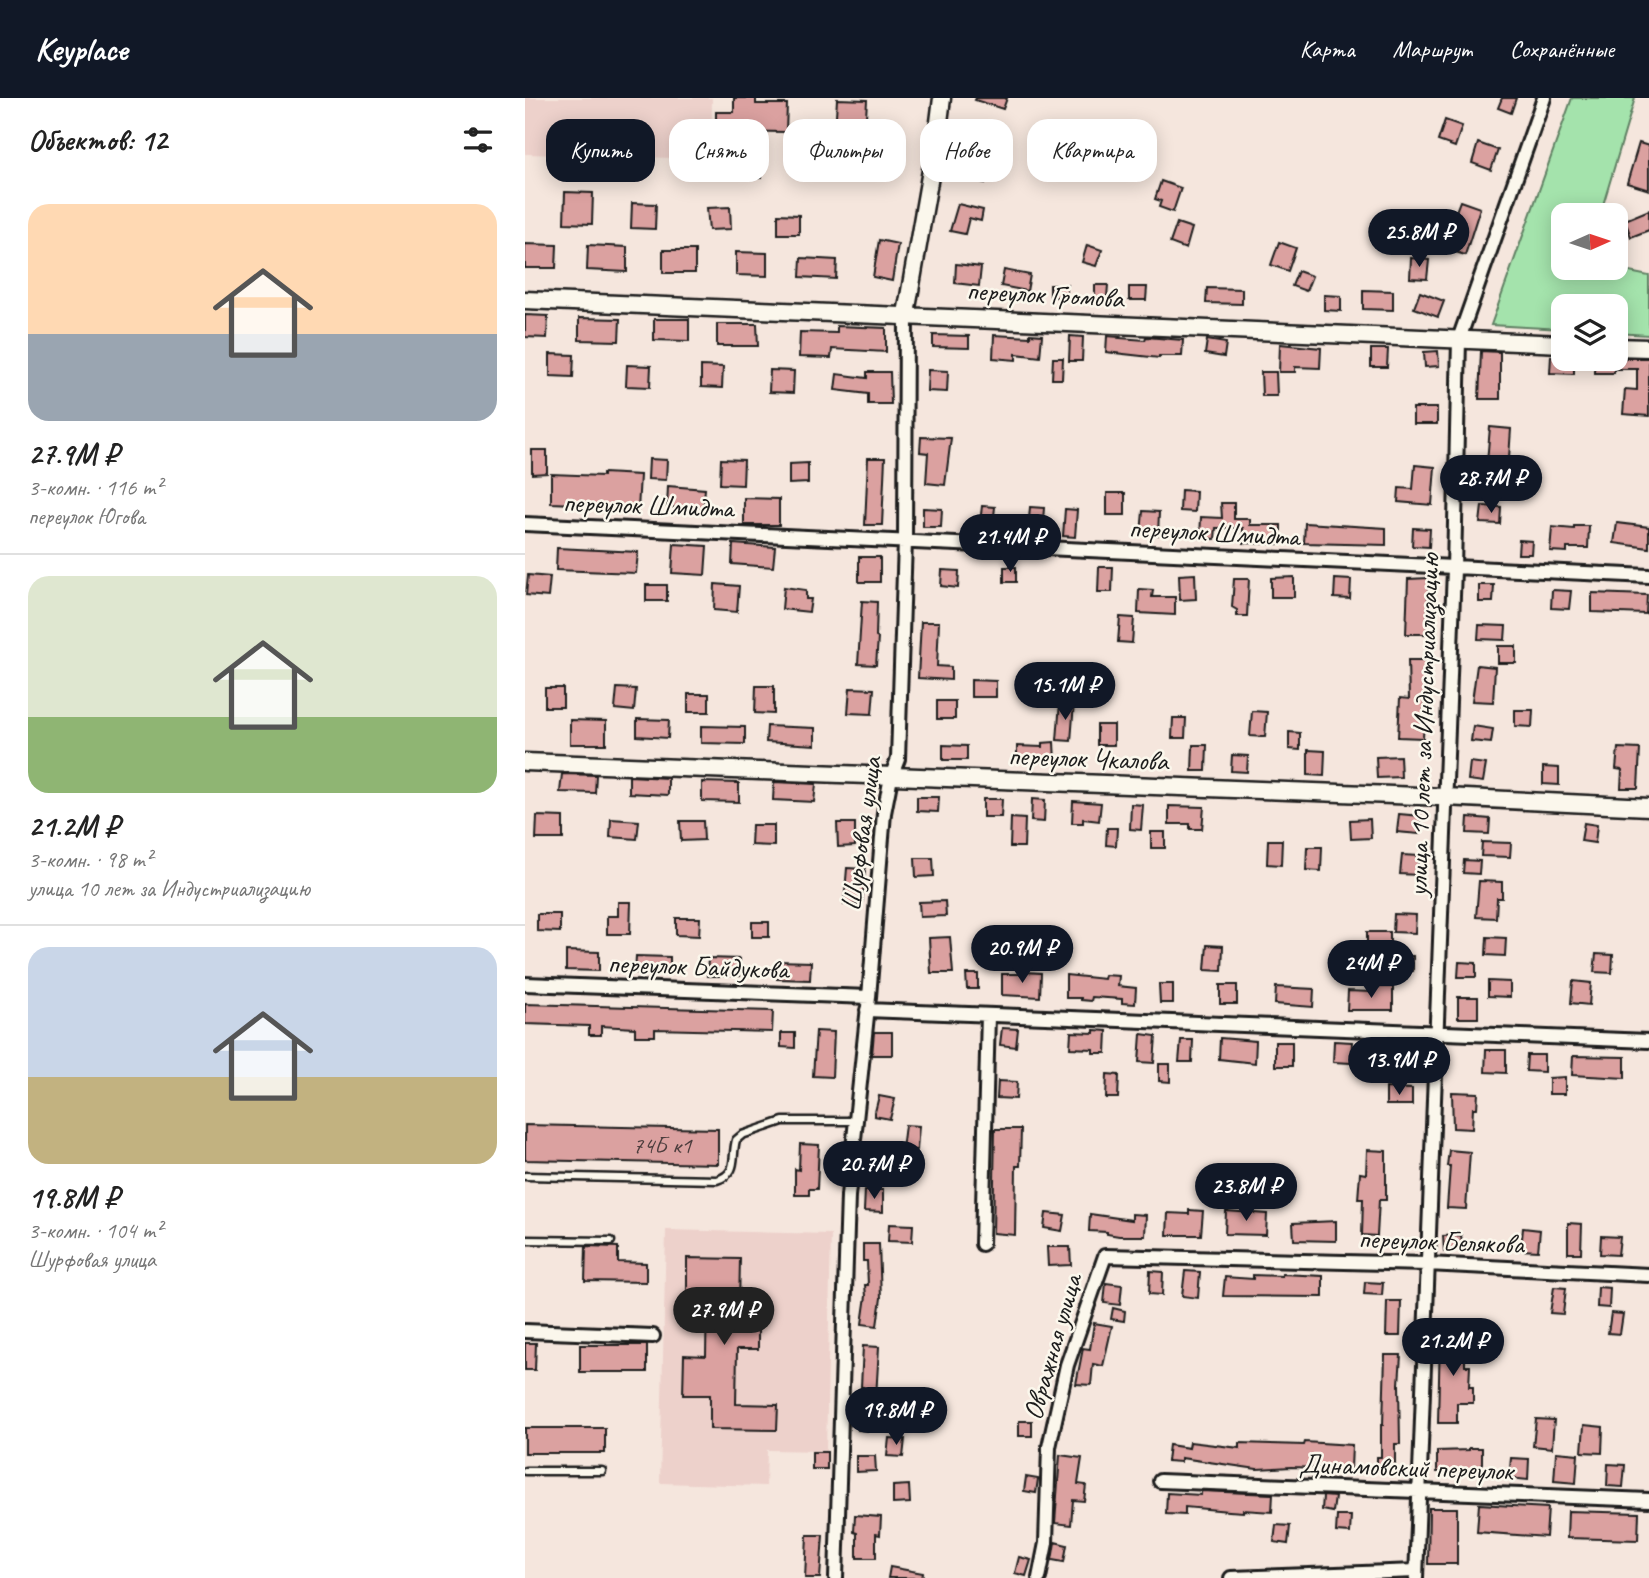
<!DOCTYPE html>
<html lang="ru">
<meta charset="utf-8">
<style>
body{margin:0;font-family:Caveat,sans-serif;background:#f6f6f6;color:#222;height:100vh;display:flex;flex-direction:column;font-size:26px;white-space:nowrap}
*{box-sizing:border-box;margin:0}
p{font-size:23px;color:#767676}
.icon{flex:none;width:38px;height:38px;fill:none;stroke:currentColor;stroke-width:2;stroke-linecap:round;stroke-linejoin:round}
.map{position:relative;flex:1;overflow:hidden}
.side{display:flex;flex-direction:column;background:#fff;width:525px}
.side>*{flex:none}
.top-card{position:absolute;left:21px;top:21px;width:665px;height:63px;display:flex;gap:14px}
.needle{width:46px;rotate:87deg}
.tools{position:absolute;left:1026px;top:105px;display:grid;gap:14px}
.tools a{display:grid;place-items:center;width:77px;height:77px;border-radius:14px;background:#fff;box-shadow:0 4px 18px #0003;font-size:35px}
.price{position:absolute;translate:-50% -60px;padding:0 16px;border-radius:24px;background:#111827;color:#fff;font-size:23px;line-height:46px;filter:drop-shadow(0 2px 4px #0008)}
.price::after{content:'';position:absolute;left:50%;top:42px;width:21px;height:16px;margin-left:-10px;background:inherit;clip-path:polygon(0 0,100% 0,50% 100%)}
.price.on{background:#222;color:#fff}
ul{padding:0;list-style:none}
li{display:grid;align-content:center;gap:14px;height:371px;padding:0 28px}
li+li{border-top:2px solid #e0e0e0}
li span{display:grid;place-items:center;height:217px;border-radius:21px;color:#555}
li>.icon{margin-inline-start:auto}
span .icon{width:126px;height:126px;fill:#fffc;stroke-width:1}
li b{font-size:30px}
h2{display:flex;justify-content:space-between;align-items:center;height:84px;padding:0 28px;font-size:30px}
.tag{padding:0 24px;border-radius:21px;background:#fff;box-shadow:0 4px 18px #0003;font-size:24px;line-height:63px}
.tag.on{background:#111827;color:#fff}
header{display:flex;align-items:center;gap:42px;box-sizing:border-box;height:98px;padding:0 35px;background:#111827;color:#fff}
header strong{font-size:33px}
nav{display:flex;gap:38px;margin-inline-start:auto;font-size:24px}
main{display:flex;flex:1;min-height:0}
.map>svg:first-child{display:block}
</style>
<header>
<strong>Keyplace</strong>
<nav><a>Карта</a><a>Маршрут</a><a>Сохранённые</a></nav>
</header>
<main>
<section class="side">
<h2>Объектов: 12<svg class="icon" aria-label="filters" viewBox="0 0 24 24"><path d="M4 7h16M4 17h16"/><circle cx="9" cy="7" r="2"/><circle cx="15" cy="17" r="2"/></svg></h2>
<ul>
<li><span style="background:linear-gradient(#ffd9b3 60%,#9aa5b1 0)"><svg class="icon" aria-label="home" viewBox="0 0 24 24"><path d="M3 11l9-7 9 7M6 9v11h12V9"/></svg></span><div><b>27.9M ₽</b><p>3-комн. · 116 m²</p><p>переулок Югова</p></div></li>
<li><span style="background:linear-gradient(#dfe7d0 65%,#8fb573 0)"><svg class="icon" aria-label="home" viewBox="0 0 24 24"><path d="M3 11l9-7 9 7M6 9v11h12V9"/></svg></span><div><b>21.2M ₽</b><p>3-комн. · 98 m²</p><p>улица 10 лет за Индустриализацию</p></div></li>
<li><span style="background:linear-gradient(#c9d6e8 60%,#c2b280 0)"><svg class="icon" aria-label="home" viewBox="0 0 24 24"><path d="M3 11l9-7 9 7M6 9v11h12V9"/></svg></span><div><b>19.8M ₽</b><p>3-комн. · 104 m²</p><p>Шурфовая улица</p></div></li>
</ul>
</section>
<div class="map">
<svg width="1124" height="1480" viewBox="0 0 1124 1480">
<rect width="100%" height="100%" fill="#f5e6dd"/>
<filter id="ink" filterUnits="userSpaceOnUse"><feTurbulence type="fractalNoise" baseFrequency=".0143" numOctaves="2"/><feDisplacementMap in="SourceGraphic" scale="14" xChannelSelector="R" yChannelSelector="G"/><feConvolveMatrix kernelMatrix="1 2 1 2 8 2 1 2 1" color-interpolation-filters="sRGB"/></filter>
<g filter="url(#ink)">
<!-- built -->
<path fill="#edd1cb" d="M0 0H187L186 61 0 56Z
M141 1132 306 1136 301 1353 242 1352 241 1388 135 1385Z"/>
<!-- green -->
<path fill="#a4e3ac" stroke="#608064" stroke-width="2" d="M1047 0H1110L1075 117H1038V170H1085L1124 178V237L1090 235V208H1038V231L966 227Z"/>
<!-- building -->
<path fill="#dba1a0" stroke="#1c1c1c" stroke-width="2" d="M209 0H231V6H262L261 34 207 33 206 62 236 63V80H195V51H191V14H209Z
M451 0H482L478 11 450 2Z
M977 0H991L986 15 973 10Z
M312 1 342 2 339 54 309 52Z
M920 22 937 28 930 49 913 43Z
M456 28 478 34 470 64 465 63 460 85 448 82 453 60 448 58Z
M953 45 973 52 966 72 947 65Z
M1114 45 1124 48V92L1102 85Z
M636 83 656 90 648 114 634 109 636 103 630 101Z
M40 94 68 95 67 126 39 125Z
M935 103 955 110 940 157 911 148 914 135 922 137Z
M107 105 131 106 130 131 106 130Z
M433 106 458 112 456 123 444 120 440 136 425 133Z
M205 109 206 131 184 132 182 110Z
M1124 112V132L1106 139 1100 122Z
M253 116 274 117V136H253Z
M652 125 667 130 661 151 645 145Z
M354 142 373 146 367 183 348 179Z
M754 144 771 150 763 173 746 167Z
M0 146 32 147 31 170H0Z
M63 147 102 149V174L62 172Z
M562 147 577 152 571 168 557 164Z
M138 152H170V175H138Z
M211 154 242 155V178L211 177Z
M276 160 312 162 311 181 275 179Z
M886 160 904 162 902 181 885 180Z
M431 166 456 169 454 188 430 185Z
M479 172 505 177 502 193 476 188Z
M773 173 787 178 781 193 767 188Z
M525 187H542V199H525Z
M570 187H583L582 199H570Z
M604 189H622L621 202H604Z
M682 190 717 191V206L681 205Z
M838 192 868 193V212L838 211Z
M895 194 919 203 913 219 889 210Z
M799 197 816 198V213L799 212Z
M0 217 23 218 22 240 0 239Z
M54 220 95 221 94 243 54 242Z
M129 221H164V243L129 242Z
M192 226H232L233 248H192Z
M312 228 361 230V254L307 251 306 260 274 259 275 234 312 235Z
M505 236 517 237 515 259 491 256V262L468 260 469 237 505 239Z
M408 237 444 238V250L408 249Z
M545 238 558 239 557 263H544Z
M582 238 595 239 594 240 620 242 621 239 658 242 657 258H634V260L581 254Z
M682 242 701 245 699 259 680 256Z
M755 246 796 250 795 270 770 269V274H754Z
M846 251H863L862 269H846Z
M913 253 914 268 900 269 899 254Z
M956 253 975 254V301H954Z
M25 256 49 257 48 279 25 278Z
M1026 258 1049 261V276L1025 275Z
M528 260H538L537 281H527Z
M1091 260H1124V318L1098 316 1100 291 1112 292V271H1089V275H1070V261Z
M102 267 126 268 125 289 101 288Z
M176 268 198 269 197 290 176 289Z
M245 272 269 273 268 295 244 294Z
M403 272 423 273 422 294 402 293Z
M342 274H365L366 306H343V296L310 292 312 276 342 280Z
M736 274H751L752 298H737Z
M888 310H912V326H888Z
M965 329 986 331 984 360H987L986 372 980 371 977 390 960 388Z
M396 339 426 340 420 387 401 385 403 355 395 354Z
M7 352H22V375L7 376Z
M343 360H360L357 427H340Z
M124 361 142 362 141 382 123 381Z
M196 361 219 362 218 387 195 386Z
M283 365V385L264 386V366Z
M890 367 910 369 907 407 873 404 874 390 888 391Z
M78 375 115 377 113 412 76 410V407L26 405V376L78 378Z
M143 388 180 391 178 411 142 409Z
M656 392 671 393 670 414 655 413Z
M582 395H600V417H582Z
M219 400 254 401V427H219Z
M696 405H709V421H725V427H756V446L718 445V430H691L690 441 675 440 676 419 697 420Z
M457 408 470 409 468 427 455 425Z
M957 408 976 409 975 426 955 425Z
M505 409 519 410 517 434 503 433Z
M398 410 417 411 416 429H398Z
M540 411 552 412 550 439 538 438Z
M618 413 634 414 633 437 616 436Z
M780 425 861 430V447L779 445Z
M1092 425 1124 429V450L1089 445Z
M1049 428H1064L1063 450H1042V454L1025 453 1027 429 1049 431Z
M888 430 905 431 904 449 887 448Z
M994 442 1007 443 1006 456H993Z
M149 446 182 448 180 477 147 475Z
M208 446 250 449 248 469 207 466Z
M32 450 113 454 111 475 31 472Z
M334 459H355V484H334Z
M479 469H491V484H479Z
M574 469H588L587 494H573Z
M417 472 434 473 433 490 416 488Z
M670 476 671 501 655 502 654 477Z
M3 477 25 479 23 499 1 497Z
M769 479V499H746V480Z
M904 480 902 536H881L883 481Z
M709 481H724L722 518H712V512L707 509Z
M810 481 826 482 825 501 809 500Z
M190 486 214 488 212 514 189 512Z
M121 487H142V503H121Z
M954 487H969L968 504H954Z
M259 489 281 492V501H286L284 514 257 511Z
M614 491 628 492 627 499H650V517L613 515Z
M1027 492 1046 493 1044 511 1026 510Z
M1067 495 1122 497 1121 516 1067 514Z
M337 503 352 504 351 539 353 540 351 567 333 566Z
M595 519 609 520 607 545 593 544Z
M396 524H414L412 568 426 569V582L393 580Z
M954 527 981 528 980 542 953 541Z
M973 548H991V565H973Z
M883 562H902L898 640 873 639 875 600 884 601Z
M952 567 970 569 968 604 947 603Z
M446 582 471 583V599H446Z
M231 588H249V616L230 615Z
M20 590H38V609H20Z
M92 590 111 591 109 613 90 611Z
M325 590 349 591 347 616 323 615Z
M163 596H184V614H163Z
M412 603H430V621H412Z
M535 604 549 605 546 643 532 642Z
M990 612H1008L1007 629 990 628Z
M727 613 742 614 740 639 725 638Z
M648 620H661L660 640H647Z
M112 621 144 622 143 640 112 638Z
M45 622 81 623V646H45Z
M572 627H589V647H572Z
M176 628 220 629V646L176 645Z
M242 628 290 630V647L241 644Z
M948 628 968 631 966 645 946 643Z
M764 634 775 635V652L764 651Z
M529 644 530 664H492V648L517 649V645Z
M418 647 442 648V662H418Z
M668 647H682L681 673H667Z
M1093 650 1115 651 1113 690H1096L1097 672 1091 671Z
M783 652 800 653 799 678 783 677Z
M707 657 723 658 722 674 706 673Z
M875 658 876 679 852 680 851 659Z
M945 664 961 666 958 684 943 682Z
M1018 669 1034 670V687L1018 686Z
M37 676 71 677 70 695 35 694Z
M104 678 143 680V697L104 695Z
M177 684 214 685V704L177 703Z
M249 684 291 686 289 704 248 702Z
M392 699H414L413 714 392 713Z
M458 701H477L476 719H458Z
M507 701 520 702 519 724 506 723Z
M548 703 576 705 574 723 558 721V725H547Z
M606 706 618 707 616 732 605 731Z
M644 708 679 709 677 731H665V726H644Z
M874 716 896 718 894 736 872 734Z
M12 718 38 719V741H11Z
M943 719 965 721 964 736 942 735Z
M486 720 500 721 499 749H485Z
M86 721 114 723 112 741 85 739Z
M845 721 846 740 826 741 825 722Z
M155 723H178L179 742 156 743Z
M312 725H330V748L313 749Z
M1059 725 1072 727 1070 745 1056 743Z
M227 727H249V748L226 747Z
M582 730H592L591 748 581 747Z
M626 734H640V750H626Z
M743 742H757L756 767 742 766Z
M957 744 986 745 985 759 956 758Z
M782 749H797L796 773 781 772Z
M877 757 894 758 893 777 875 776Z
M390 760H408L409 778 391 779Z
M939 762 955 763 954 776 938 775Z
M322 770 340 771 337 807 319 806Z
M954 783 977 784V800H972L971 820 951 819Z
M420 803 421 818 395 819 394 804Z
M93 804H106L105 836H82V818H93Z
M12 816H35V834L12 833Z
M869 816 891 817 890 835 868 834Z
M151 820H175L174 838 151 837Z
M227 824H244V839H227Z
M842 834H865V852H842Z
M425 839 428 875H406L404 840Z
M962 839 981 840 980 858 961 857Z
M682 847 698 848 697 873 680 872Z
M41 853 74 854V873L41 872Z
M1071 856 1088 857 1087 875 1069 874Z
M111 858 145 859V875H110Z
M864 858H888V873H864Z
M183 860 215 861V878H182Z
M252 863 286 864 285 882 252 881Z
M934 864 951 865V879H933Z
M500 874 516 875 515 899 477 897V876H500Z
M441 876H453V891H442Z
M541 877 579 881 580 877 594 878 593 888 611 890 610 906 597 905V901L567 899 566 903 556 902V900H541Z
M963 883 985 884V899L963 898Z
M1048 883 1066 885 1064 907 1046 905Z
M634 886H648V905H635Z
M695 887H712V906H695Z
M751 889 789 891 788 909 750 906Z
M847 889H868V912H822L823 893 847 894Z
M933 899H953V920H933Z
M0 906 248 913 247 934 130 931V938H110V930L76 928V937H64V928L0 926Z
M477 930 493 931 491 949 475 947Z
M569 932 582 933 581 955H568V951L545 950 546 934 569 935Z
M291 933 309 934 307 979 288 978Z
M349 934H367V957H347Z
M256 935H270V950L256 949Z
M616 936 631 938 629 965 614 964Z
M695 940 731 943 730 965 694 961Z
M656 942H668L667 964H654Z
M809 943 827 944 826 965 808 964Z
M750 944H767V968H750Z
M866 951H886L885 967 865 966Z
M961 952H981V975L960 974Z
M1002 957H1019V974L1001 973Z
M1048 958 1100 959V980L1047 977Z
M634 966H645V984L634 983Z
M582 976 594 977 593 1000H581Z
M1040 979V996H1024V980Z
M473 983 492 984 491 1001 472 1000Z
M861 990 887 991V1007H861Z
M927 994 953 995 952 1010H948L947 1031 928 1030Z
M354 998 370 1001 365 1021 349 1018Z
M0 1027 193 1031V1066L0 1062Z
M380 1027 394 1028 392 1052 377 1051Z
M470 1031H496L495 1068H491L490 1137 468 1135Z
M275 1046 294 1047 292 1091H284V1097H270V1071L274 1072Z
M842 1052 861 1053V1102H854L852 1138 837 1137 838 1101H833L835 1075 841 1076Z
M924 1052 945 1054 941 1111 922 1110 925 1068H922Z
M340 1092H358V1114L339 1113Z
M664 1112 678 1113 676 1137H642L643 1115 664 1116Z
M701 1113 742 1116 741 1137 700 1136Z
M521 1115 540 1117 537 1133 519 1130Z
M565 1116 607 1122V1116L621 1117 620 1138H594L582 1136V1134L564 1133Z
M811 1123V1143L769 1142 768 1125Z
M1043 1125 1057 1126 1056 1155H1043Z
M364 1126 388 1127 387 1144 363 1143Z
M998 1130 1015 1132 1013 1153 996 1152Z
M936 1137 938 1151 919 1153 918 1138Z
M1076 1138 1095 1139 1093 1157 1075 1156Z
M338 1146H354L356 1200 352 1228 337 1226 341 1198 340 1187H343L342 1163H338Z
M61 1148 93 1149V1164L121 1165V1184L60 1183Z
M522 1149H545L546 1167 523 1168Z
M162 1160 215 1161 214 1208H233V1251H212L211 1306 253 1307 252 1332 185 1331V1297H158L159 1257 181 1258 182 1198H162Z
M625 1173 638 1174 637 1197 624 1196Z
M660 1173 675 1174 673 1200 657 1198Z
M757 1176 798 1178V1199L698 1198 700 1179 728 1181V1177L757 1178Z
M840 1184 858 1185 857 1197 839 1196Z
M581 1185 597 1187 595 1207 579 1205Z
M1029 1189 1041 1190 1038 1216 1025 1215Z
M1073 1189 1085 1190 1084 1210 1072 1209Z
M862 1203H876L875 1238H861Z
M588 1210 600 1213 599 1223 586 1221Z
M1086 1215 1098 1216 1095 1236 1083 1235Z
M569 1225 587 1228 578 1268 568 1266 566 1287 551 1286 558 1250 565 1251Z
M915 1238H940V1268H945L944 1289H948V1305H932V1325H913Z
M0 1245H11L10 1272H0Z
M55 1247H122V1274H55Z
M338 1248 354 1249 349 1333 333 1332 338 1289H336Z
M860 1257H876L874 1286 875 1346H870V1373H852V1359H856V1327H858Z
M1011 1321 1029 1322 1027 1350 1008 1348Z
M494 1323H507V1338H494Z
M1059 1327 1078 1329 1077 1355 1057 1354Z
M0 1330H80V1355H0Z
M364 1340 380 1341 378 1359 362 1358Z
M665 1344 715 1350V1345L779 1347 780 1344 827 1347 826 1371 766 1369 732 1371 656 1360V1364L642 1363 644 1347 664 1350Z
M944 1350H957V1373L912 1374V1353L944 1352Z
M287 1354H302V1371H287Z
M1031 1354 1053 1356 1051 1385 1029 1383Z
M535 1357 557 1360 553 1386 561 1387 559 1403 548 1402 546 1427 530 1425Z
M331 1358H350L351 1373 331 1374Z
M986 1360 1004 1361 1003 1382 984 1380Z
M1083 1366 1100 1367 1098 1389 1082 1388Z
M501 1379 513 1381 511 1395 499 1393Z
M384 1387 385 1405 368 1406V1388Z
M676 1393 748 1396 747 1414 718 1412V1414L704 1413 660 1409V1417L641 1416 642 1395 676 1397Z
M798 1398 810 1399 808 1414 797 1412Z
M954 1406 1023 1410 1021 1439 952 1434Z
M904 1410H932V1466H903Z
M1043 1413 1114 1415 1113 1442 1042 1440Z
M330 1417 356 1419 355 1437 351 1436V1460H332V1435L329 1434Z
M812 1418H826L825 1435 811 1434Z
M751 1427 765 1428 763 1446 749 1444Z
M282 1437H298L295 1480H280Z
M530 1444 542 1447 539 1464 527 1462Z
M494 1459 506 1462 501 1478 490 1475Z
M365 1469 398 1475 397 1480H363Z"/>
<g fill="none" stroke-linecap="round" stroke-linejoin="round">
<defs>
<path id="service" d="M0 1078 192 1082C214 1075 206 1060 211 1042L217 1037 258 1023H331
M0 1142 86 1143
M0 1373H77"/>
<path id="minor" d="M0 426 1124 478
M0 886 344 899
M342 912 1124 943
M457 1146 463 917
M0 1233 128 1238
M635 1383 1124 1402
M311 1480 323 1098 344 899 359 715 366 679 373 661 380 443 381 216
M514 1480 521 1445 524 1349 542 1267 580 1158 902 1166 1124 1177
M706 1480 891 1473
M891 1480 929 471 934 241 1019 0"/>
<path id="tertiary" d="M0 202 1038 246
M381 216 413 32 417 0
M1090 249 1124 250
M0 664 920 699 1124 709"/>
</defs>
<!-- service casing -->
<use href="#service" stroke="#1c1c1c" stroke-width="11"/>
<!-- minor casing -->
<use href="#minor" stroke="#1c1c1c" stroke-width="18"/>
<!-- tertiary casing -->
<use href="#tertiary" stroke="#1c1c1c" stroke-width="21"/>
<!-- service -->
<use href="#service" stroke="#fbf7ec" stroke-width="6"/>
<!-- minor -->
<use href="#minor" stroke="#fbf7ec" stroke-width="12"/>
<!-- tertiary -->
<use href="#tertiary" stroke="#fbf7ec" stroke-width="16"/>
</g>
</g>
<g text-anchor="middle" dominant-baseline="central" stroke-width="5" stroke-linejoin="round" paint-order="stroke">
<!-- number labels -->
<g font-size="24" fill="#4c3d3d">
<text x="137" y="1047">74Б к1</text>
</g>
<!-- street labels -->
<g font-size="28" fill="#1c1c1c" stroke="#fbf7ec">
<text transform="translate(520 196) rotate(3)">переулок Громова</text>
<text transform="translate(123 407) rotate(2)">переулок Шмидта</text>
<text transform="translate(689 434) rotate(3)">переулок Шмидта</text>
<text transform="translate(898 627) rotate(-88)">улица 10 лет за Индустриализацию</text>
<text transform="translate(563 660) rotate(2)">переулок Чкалова</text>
<text transform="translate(336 736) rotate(-82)">Шурфовая улица</text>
<text transform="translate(173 868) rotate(2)">переулок Байдукова</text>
<text transform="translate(916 1143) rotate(2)">переулок Белякова</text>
<text transform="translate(527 1249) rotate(-74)">Овражная улица</text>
<text transform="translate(881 1369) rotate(2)">Динамовский переулок</text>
</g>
</g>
</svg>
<div class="tools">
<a><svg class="needle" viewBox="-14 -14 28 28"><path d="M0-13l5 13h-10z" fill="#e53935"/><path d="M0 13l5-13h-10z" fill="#767676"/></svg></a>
<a><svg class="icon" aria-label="layers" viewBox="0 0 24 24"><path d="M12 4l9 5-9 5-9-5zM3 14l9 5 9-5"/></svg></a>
</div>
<b class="price" style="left:894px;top:171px">25.8M ₽</b>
<b class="price" style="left:966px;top:417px">28.7M ₽</b>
<b class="price" style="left:485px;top:476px">21.4M ₽</b>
<b class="price" style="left:540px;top:624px">15.1M ₽</b>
<b class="price" style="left:497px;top:887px">20.9M ₽</b>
<b class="price" style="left:846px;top:902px">24M ₽</b>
<b class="price" style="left:874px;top:999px">13.9M ₽</b>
<b class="price" style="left:349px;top:1103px">20.7M ₽</b>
<b class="price" style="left:721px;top:1125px">23.8M ₽</b>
<b class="price on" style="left:199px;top:1249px">27.9M ₽</b>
<b class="price" style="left:928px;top:1280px">21.2M ₽</b>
<b class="price" style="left:371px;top:1349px">19.8M ₽</b>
<div class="top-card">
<a class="tag on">Купить</a>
<a class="tag">Снять</a>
<a class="tag">Фильтры</a>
<a class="tag">Новое</a>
<a class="tag">Квартира</a>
</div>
</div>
</main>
